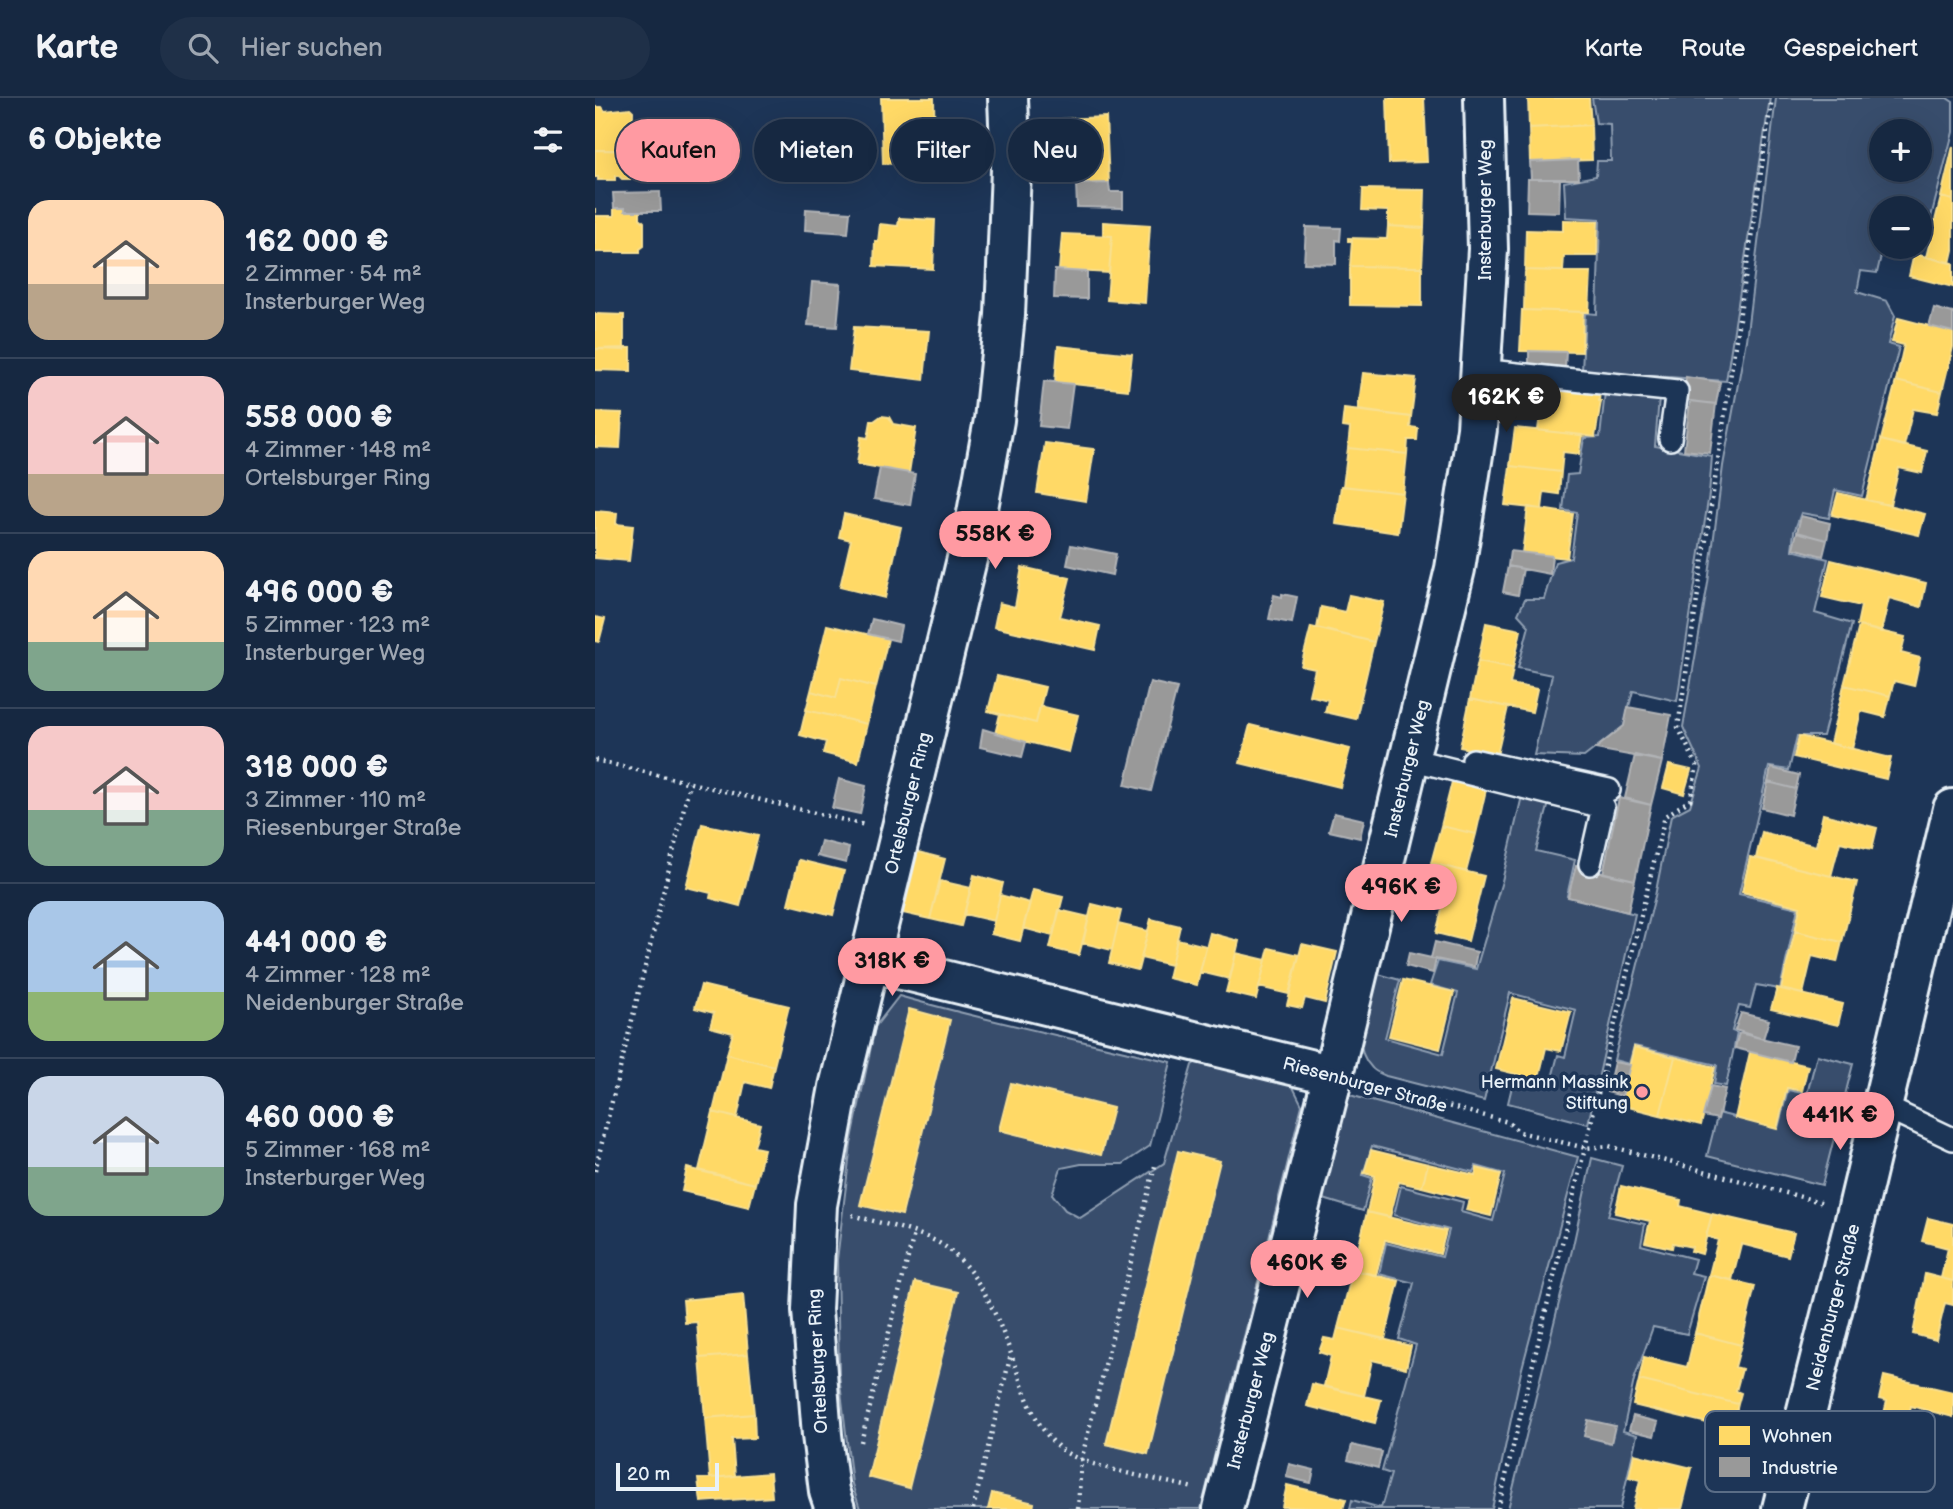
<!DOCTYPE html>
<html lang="de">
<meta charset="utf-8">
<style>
body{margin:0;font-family:"Balsamiq Sans",sans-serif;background:#1f3048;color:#f1f3f6;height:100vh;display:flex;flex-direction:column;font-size:26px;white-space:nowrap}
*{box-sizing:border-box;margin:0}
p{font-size:23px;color:#9ea6b1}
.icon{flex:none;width:38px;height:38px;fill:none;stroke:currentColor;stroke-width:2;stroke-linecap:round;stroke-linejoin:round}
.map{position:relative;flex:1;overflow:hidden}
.sheet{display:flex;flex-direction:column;background:#162841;width:595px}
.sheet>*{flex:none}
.top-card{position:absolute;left:21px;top:21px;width:665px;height:63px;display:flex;gap:14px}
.fabs{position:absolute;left:1274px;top:21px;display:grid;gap:14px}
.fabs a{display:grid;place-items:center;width:63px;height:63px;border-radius:50%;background:#162841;box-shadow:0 7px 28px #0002,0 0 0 2px #35445a;font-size:35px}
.scale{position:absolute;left:21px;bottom:18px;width:103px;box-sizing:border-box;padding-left:7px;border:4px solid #e8f1f8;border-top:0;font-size:19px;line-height:24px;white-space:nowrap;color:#e8f1f8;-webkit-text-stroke:5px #1d3557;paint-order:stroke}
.price{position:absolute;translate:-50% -60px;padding:0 16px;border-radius:24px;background:#ff9aa2;color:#111;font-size:23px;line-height:46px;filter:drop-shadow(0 2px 4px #0008)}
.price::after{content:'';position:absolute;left:50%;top:42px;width:21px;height:16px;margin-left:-10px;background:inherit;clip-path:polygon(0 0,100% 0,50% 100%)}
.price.on{background:#222;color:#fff}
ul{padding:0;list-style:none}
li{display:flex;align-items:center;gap:21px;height:175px;padding:0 28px}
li+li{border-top:2px solid #35445a}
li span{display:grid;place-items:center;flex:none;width:196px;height:140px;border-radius:21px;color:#555}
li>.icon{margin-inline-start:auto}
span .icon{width:84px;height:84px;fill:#fffc;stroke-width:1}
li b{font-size:30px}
h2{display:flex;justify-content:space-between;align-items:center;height:84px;padding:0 28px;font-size:30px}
.pill{padding:0 24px;border-radius:32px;background:#162841;box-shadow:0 7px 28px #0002,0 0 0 2px #35445a;font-size:24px;line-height:63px}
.pill.on{background:#ff9aa2;color:#111}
header{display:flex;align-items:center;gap:42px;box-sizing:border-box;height:98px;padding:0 35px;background:#162841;border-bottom:2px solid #35445a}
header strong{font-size:33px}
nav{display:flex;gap:38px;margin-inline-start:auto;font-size:24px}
.search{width:490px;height:63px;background:#1f3048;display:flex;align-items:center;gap:18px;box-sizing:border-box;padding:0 24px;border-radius:38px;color:#9ea6b1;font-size:26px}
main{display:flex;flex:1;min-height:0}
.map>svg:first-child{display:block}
</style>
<header>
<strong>Karte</strong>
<div class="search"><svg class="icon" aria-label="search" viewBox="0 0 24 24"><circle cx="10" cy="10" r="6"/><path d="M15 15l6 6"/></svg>Hier suchen</div>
<nav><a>Karte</a><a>Route</a><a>Gespeichert</a></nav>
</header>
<main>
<section class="sheet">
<h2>6 Objekte<svg class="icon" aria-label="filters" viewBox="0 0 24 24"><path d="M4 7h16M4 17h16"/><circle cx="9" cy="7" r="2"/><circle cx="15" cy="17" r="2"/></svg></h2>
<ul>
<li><span style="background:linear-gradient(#ffd9b3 60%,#b9a48a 0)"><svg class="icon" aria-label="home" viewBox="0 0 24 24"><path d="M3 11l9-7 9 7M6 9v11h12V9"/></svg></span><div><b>162 000 €</b><p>2 Zimmer · 54 m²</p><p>Insterburger Weg</p></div></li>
<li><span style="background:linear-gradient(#f6c9c9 70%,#b9a48a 0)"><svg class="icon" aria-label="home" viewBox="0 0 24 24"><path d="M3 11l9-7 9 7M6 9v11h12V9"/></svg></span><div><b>558 000 €</b><p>4 Zimmer · 148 m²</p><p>Ortelsburger Ring</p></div></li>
<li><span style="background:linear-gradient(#ffd9b3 65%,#7fa58c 0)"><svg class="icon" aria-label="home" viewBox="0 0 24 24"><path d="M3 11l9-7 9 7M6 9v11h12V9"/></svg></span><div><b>496 000 €</b><p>5 Zimmer · 123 m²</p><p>Insterburger Weg</p></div></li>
<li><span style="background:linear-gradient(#f6c9c9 60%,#7fa58c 0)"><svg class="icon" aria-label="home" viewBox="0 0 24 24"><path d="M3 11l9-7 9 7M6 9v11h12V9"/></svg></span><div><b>318 000 €</b><p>3 Zimmer · 110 m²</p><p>Riesenburger Straße</p></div></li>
<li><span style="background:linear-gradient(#a9c7e8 65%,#8fb573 0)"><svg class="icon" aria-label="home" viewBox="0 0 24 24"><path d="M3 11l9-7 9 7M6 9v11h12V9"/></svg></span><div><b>441 000 €</b><p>4 Zimmer · 128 m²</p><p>Neidenburger Straße</p></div></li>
<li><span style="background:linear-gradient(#c9d6e8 65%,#7fa58c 0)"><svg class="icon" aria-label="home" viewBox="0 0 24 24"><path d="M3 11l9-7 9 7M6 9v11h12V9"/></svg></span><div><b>460 000 €</b><p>5 Zimmer · 168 m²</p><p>Insterburger Weg</p></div></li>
</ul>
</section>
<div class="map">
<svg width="1358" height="1411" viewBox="0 0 1358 1411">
<rect width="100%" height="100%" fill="#1d3557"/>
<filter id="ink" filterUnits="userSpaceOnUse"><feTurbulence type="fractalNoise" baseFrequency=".0143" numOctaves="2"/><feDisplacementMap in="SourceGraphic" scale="14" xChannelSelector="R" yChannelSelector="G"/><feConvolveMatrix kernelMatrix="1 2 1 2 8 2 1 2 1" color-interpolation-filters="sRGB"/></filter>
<g filter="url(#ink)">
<!-- green -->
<path fill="#374d6c" stroke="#909fb2" stroke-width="2" fill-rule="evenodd" d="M997 0H1175L1131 283 987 273 990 215 1002 216 1005 121 971 119 969 84 1001 78 1002 63H1016L1015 26 1001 25Z
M1181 0H1352L1358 4V34L1330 142 1325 141V110H1286V149H1288L1282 175 1266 173 1262 194 1292 203 1300 218 1293 246 1304 249 1267 398 1240 392 1234 420 1206 415 1199 434 1197 452 1233 461 1220 515 1257 526 1228 638H1202L1194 672 1174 669 1144 796 1203 810 1185 891 1161 887 1155 910 1144 908 1137 933 1142 935 1131 988 1119 986 1122 967 1039 948 1034 966 1019 962 1060 798 1076 718 1095 708 1107 670 1088 629 1113 485 1128 368 1151 242ZM1286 33H1325V72H1286Z
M1010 294 1064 300 1060 348 1117 358 1114 396 1082 603 1038 593 1029 628 989 659 939 657 957 577 923 570 934 528 923 516 930 501H949L960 464 976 460 982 415 968 412 972 377 983 376 989 340 1005 339Z
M927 698 954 705 941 753 980 762 972 798 1040 816 993 1026 913 1005 919 980 955 988 963 957 970 959 981 912 915 895 889 1003 791 978C787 976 780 974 777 970 752 945 774 903 783 876L805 882 790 940 848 956 863 895 835 887 843 863 881 871 907 783Z
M304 898C394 924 486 942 576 964L555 1048 528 1066H486L466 1070 457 1096 470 1112 485 1120 569 1065 597 967 607 960 695 983 707 1007 606 1411H265L257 1386 244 1276 242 1162 256 1046 280 929Z
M1222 957 1258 966 1227 1087 1112 1058 1123 1015 1183 1030 1193 992 1212 996Z
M751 996 983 1059 926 1274 897 1411H755L757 1402 786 1410 796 1376 787 1373 821 1247 804 1241 819 1185 784 1176 791 1145 847 1159 854 1132 799 1117 806 1088 868 1104 866 1114 898 1123 910 1076 881 1068 878 1074 777 1048 768 1077 777 1080 768 1113 722 1099Z
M997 1060 1027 1068 1013 1118 1050 1126 1046 1147 1100 1161 1096 1175 1109 1178 1092 1236 1058 1229 1039 1282 1028 1333 1042 1337 1025 1411H913L978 1148Z"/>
<!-- homes -->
<path fill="#ffd966" stroke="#f8e092" stroke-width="2" d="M286 0H339L340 61H306V65L288 66Z
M792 0H829L832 64 794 65Z
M933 0H994L996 27 934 30Z
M1 9H7L10 13 35 10 38 13 37 52H0Z
M511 19 514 85 469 86 468 61 463 62 462 46 467 45 466 21Z
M996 27 997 62 935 64 934 30Z
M1358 48V102L1346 99Z
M0 52 48 53 49 69H38L42 73V78L38 81H27L24 78H20V82H3V79H0Z
M768 91 830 92 829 130 793 128V113L767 112Z
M1346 99 1358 102V152L1355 165 1331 159Z
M0 110V118H19V110H30V113H45V120L49 124V148L45 151V154H0Z
M304 120 340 122 338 171 279 168 280 143 283 144 285 126 303 128Z
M968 122 1003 123 1002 158H969L968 173 930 172 931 132 968 133Z
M508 124 555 127 550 205 512 202 517 138H508Z
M793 128 829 130 827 169 755 168 757 143H753V140L792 141Z
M467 136 517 138 514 175 464 172Z
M1319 156 1358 165V189L1314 178Z
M755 168 827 169V208L755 207Z
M930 172 996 174 994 214 929 212Z
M927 212 988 214 987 254 925 253Z
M0 216 29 217V252L0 251Z
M1303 220 1358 234V249L1347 294 1301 283 1309 247 1297 244Z
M259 229 334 233 329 282 254 273Z
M463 248 537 256 533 292 460 284Z
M29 250H36V273L0 272V251Z
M768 275 821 280 816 319 763 312Z
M1301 283 1347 294 1342 315 1318 311 1309 348 1286 342Z
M948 286 1005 293 1004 303H1006L1000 339 943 332 946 310H942L944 296H947Z
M749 311 816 319 815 329 823 330 822 342H813L812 356 753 350 755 330 747 329Z
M0 314 27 315 25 350 0 349Z
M286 318 294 319 298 326 321 330 314 375 262 366 266 339 273 340 276 323H279Z
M920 330 987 337 984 356 968 354 966 374 915 368Z
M1286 342 1332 353 1327 375 1304 370 1295 407 1271 402Z
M450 345 499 351 491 403 442 395Z
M753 350 812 356 808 395 748 388Z
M915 368 966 374 964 396 949 394 947 411 910 407Z
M746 388 808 395 803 435 741 426Z
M1243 395 1330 416 1324 437 1237 417Z
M933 409 978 416 972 460 927 455Z
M0 413 22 415 21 426 38 428 34 463 0 460Z
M249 416 306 429 290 500 245 489 256 442 244 439Z
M1236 462 1331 485 1326 509 1294 500 1286 534 1264 528 1262 527 1266 508 1227 499Z
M427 469 475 480 465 519 505 528 500 552 399 529 404 505 420 509Z
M754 497 789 504 779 544 722 530 726 509 750 514Z
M0 519 10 521 4 544 0 543Z
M891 525 926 532 918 570 883 563Z
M232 527 293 541 281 589 246 580 241 600 216 593Z
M1264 528 1310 539 1306 555 1325 560 1319 588 1299 583 1295 598 1249 587Z
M716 529 779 544 761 621 730 614 733 602 714 597 720 571 706 568Z
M883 563 918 570 915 586 942 591 937 614 875 601Z
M402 578 450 589 441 625 393 613Z
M246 580 281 589 272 626 211 612 216 593 241 600Z
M1249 587 1295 598 1290 619 1266 613 1257 651 1235 645Z
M875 601 913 609 902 657 865 649Z
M445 608 483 617 474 654 400 636 405 616 441 625Z
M211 612 272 626 263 664 228 655 231 644 205 637Z
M655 627 755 651 745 689 645 665Z
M1204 638 1296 660 1291 681 1199 659Z
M1074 667 1096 672 1089 696 1068 690Z
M858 680 892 687 881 736 846 728Z
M1228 716 1282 730 1277 751 1245 744 1236 778 1161 760 1167 734 1221 748Z
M107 726 163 738 145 808 115 800 116 795 91 789Z
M846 728 881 736 871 774 836 765Z
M323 754 350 761 335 821 308 815Z
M1155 759 1262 784 1247 844 1200 833 1205 809 1147 794Z
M204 762 249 773 238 817 193 806Z
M836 765 889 778 873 843 841 835 848 808 827 803Z
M379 777 408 785 399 823 369 816Z
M345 783 376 790 366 828 335 821Z
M438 792 468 799 458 838 428 830Z
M405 797 435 805 425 843 396 836Z
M497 806 526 813 517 852 488 845Z
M464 812 494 819 484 857 455 850Z
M556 821 585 828 576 867 546 860Z
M523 826 553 833 543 872 514 865Z
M1200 833 1247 844 1242 864 1217 858 1208 896 1186 891Z
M615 835 644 843 635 881 605 874Z
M582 841 611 848 602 887 573 880Z
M707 846 742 854 730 905 710 900 707 910 692 907Z
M674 850 704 857 694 896 664 889Z
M641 855 671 862 661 901 631 894Z
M808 882 859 894 845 951 794 938Z
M106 887 194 908 179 968 132 956 138 935 115 929 119 915 100 910Z
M1182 890 1248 906 1243 927 1176 911Z
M918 900 976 914 966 953 951 950 944 979 950 981 949 983 901 971Z
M314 911 355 922 307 1117 265 1107Z
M1039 949 1080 959 1065 1017 1025 1007Z
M1155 954 1213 968 1207 993 1192 990 1182 1031 1140 1020Z
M132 956 179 968 174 990 150 984 142 1020 118 1014Z
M1080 959 1120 969 1106 1027 1065 1017Z
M416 985 518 1010 506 1057 404 1032Z
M118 1014 165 1026 159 1049 169 1051 160 1086 104 1072Z
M776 1052 833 1066 827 1089 804 1084 795 1119 772 1114 780 1078 769 1075Z
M583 1053 625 1063 553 1356 511 1346Z
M833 1066 880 1077 882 1070 906 1076 896 1118 871 1112 874 1101 827 1089Z
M92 1070 160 1086 154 1109 87 1093Z
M1026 1088 1086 1102 1085 1108 1117 1116 1107 1156 1096 1153 1097 1149 1078 1145 1077 1150 1050 1144 1055 1123 1020 1115Z
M772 1114 851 1133 845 1156 790 1142 781 1177 758 1172Z
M1117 1116 1199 1135 1193 1158 1146 1146 1137 1182 1114 1177 1123 1142 1111 1138Z
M1333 1120 1358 1126V1183L1346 1180 1353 1150 1327 1143Z
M758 1172 804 1183 790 1241 743 1230Z
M1330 1176 1358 1183V1207L1350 1205 1341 1242 1318 1236Z
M1114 1177 1160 1188 1146 1247 1100 1235Z
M320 1184 363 1194 314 1390 273 1379Z
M148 1196 153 1256 105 1260 102 1224 90 1225 88 1202Z
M743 1230 816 1248 811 1270 777 1262 769 1298 729 1288 736 1258 724 1254 729 1240 740 1242Z
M1100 1235 1146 1247 1140 1269 1147 1271 1141 1293 1146 1295 1143 1306 1044 1282 1049 1259 1092 1269Z
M153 1256 159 1316 110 1320 105 1260Z
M1289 1278 1358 1294V1319L1316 1308 1301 1367 1278 1361 1292 1303 1284 1301Z
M1044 1282 1143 1306 1137 1331 1038 1307Z
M717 1286 786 1302 780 1325 712 1308Z
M159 1316 160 1340 137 1341 140 1378 115 1380 110 1320Z
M1039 1356 1097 1370 1087 1411H1038L1045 1382 1034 1379Z
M175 1375 177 1399 106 1404 103 1381Z
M692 1387 751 1401 748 1411 687 1409Z
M397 1395 439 1405 438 1411H393Z"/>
<!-- industry -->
<path fill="#999" stroke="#b1b3b6" stroke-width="2" d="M247 37 248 83H218L217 38Z
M983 62 984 81H936L935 64Z
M933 81H965L964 114 932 113Z
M514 85 515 94H528V110L482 109 481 86Z
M65 94 66 113H30V110H19L18 95Z
M211 111 255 114 253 135 210 132Z
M711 129 746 130 745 143 741 142V166L709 165Z
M460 172 492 174V201L459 200Z
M217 184 246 186 242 229 213 227Z
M1339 210 1358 215V234L1334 228Z
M934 253 971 254 970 271 934 269Z
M1091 279 1125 284 1121 306 1088 302Z
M449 283 478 286 472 331 444 328Z
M1095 303 1121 306 1115 355 1089 352Z
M285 370 320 376 315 407 279 401Z
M1206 418 1235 425 1232 442 1202 434Z
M1202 434 1232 442 1228 458 1198 450Z
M476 447 521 456 517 477 472 467Z
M915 453 957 458 955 476 913 468Z
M913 468 928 471 923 497 908 494Z
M687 496 702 499 697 525 674 521 679 497 687 499Z
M277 521 306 528 303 543 273 536Z
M555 584 582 590 556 693 530 687Z
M1033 609 1076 617 1067 663 1000 651 1029 628Z
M388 631 431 644 427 659 385 649Z
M1040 657 1067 663 1056 707 1030 700Z
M1176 670 1204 677 1201 691 1173 684Z
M244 681 271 688 265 716 237 710Z
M1173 684 1201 691 1195 717 1167 710Z
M1024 700 1056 707 1040 782 1008 775Z
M739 715 769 722 765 740 734 733Z
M226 743 254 750 251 765 222 758Z
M981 768 1040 782 1033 814 973 799Z
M840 844 882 854 879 869 836 860Z
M814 855 841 861 838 875 811 868Z
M1146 915 1174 922 1168 941 1140 932Z
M1144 935 1200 948 1196 964 1140 950Z
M1019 964 1035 967 1027 998 1012 994Z
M1116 988 1130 991 1123 1021 1108 1018Z
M1038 1318 1063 1324 1059 1338 1034 1332Z
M993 1322 1020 1328 1016 1345 989 1338Z
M757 1347 787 1354 783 1370 753 1362Z
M694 1366 719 1372 716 1385 691 1379Z"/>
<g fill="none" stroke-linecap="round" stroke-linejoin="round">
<defs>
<path id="service" d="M885 272 1082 293 1075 341
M815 661 1008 709 995 766
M878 662 1014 692
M1286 1007 1358 1041"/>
<g id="minor">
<path d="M275 864 738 977"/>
<path id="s1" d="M240 1411 234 1393 227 1337 217 1212 222 1107 244 989 379 432 399 322 410 217 416 72 413 0"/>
<path id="s2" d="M628 1411 738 977 860 471 882 331 893 151 889 0"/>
<path id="s3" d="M1187 1411 1262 1114 1358 711"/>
</g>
</defs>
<!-- service casing -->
<use href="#service" stroke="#e8f1f8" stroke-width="26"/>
<!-- minor casing -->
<use href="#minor" stroke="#e8f1f8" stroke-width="44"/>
<!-- path -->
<path stroke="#e8f1f8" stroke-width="4.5" stroke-dasharray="2 5" stroke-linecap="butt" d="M0 662 270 727
M773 987 913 1024 924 1034 991 1050 1014 1048 1229 1105
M0 1073 95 685
M257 1117C283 1125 331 1134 352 1150 390 1179 409 1235 424 1279 434 1306 443 1332 466 1351 487 1369 568 1382 598 1390
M266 1344 319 1136
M378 1411 416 1256
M483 1411 486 1363 560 1068
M903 1411 1070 718 1095 702 1102 668 1083 629 1177 0"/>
<!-- service -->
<use href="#service" stroke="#1d3557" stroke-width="21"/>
<!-- minor -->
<use href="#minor" stroke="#1d3557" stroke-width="38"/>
</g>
</g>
<!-- markers -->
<circle fill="#ff9aa2" stroke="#1d3557" stroke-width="2.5" cx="1047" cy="994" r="7"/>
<g text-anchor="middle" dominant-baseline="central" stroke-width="7" stroke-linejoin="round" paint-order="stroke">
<!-- street labels -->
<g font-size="18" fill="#e8f1f8" stroke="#1d3557">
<text transform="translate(890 112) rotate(-90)">Insterburger Weg</text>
<text stroke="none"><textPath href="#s2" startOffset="763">Insterburger Weg</textPath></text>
<text stroke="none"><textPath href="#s1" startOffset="718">Ortelsburger Ring</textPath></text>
<text transform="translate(770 987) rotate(15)">Riesenburger Straße</text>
<text stroke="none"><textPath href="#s3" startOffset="208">Neidenburger Straße</textPath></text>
<text transform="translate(223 1263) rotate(-93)">Ortelsburger Ring</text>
<text stroke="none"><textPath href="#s2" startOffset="112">Insterburger Weg</textPath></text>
</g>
<!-- poi labels -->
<g font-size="18" fill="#e8f1f8" stroke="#1d3557" text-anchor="end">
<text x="1033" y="984">Hermann Massink<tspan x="1033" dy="21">Stiftung</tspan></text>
</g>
</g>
<!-- legend -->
<rect x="1110" y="1313" width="230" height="81" rx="10" fill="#1d3557" stroke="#5a6d87" stroke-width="2"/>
<rect x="1124" y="1328" width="31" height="19" fill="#ffd966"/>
<rect x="1124" y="1359" width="31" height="20" fill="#999"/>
<g font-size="19" fill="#e8f1f8">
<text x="1167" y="1344">Wohnen</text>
<text x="1167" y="1376">Industrie</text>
</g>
</svg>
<div class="fabs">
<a>+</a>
<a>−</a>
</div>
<div class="scale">20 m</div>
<b class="price on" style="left:911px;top:336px">162K €</b>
<b class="price" style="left:400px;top:473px">558K €</b>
<b class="price" style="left:806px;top:826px">496K €</b>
<b class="price" style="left:297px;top:900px">318K €</b>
<b class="price" style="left:1245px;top:1054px">441K €</b>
<b class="price" style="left:712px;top:1202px">460K €</b>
<div class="top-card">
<a class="pill on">Kaufen</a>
<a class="pill">Mieten</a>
<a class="pill">Filter</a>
<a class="pill">Neu</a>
</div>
</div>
</main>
